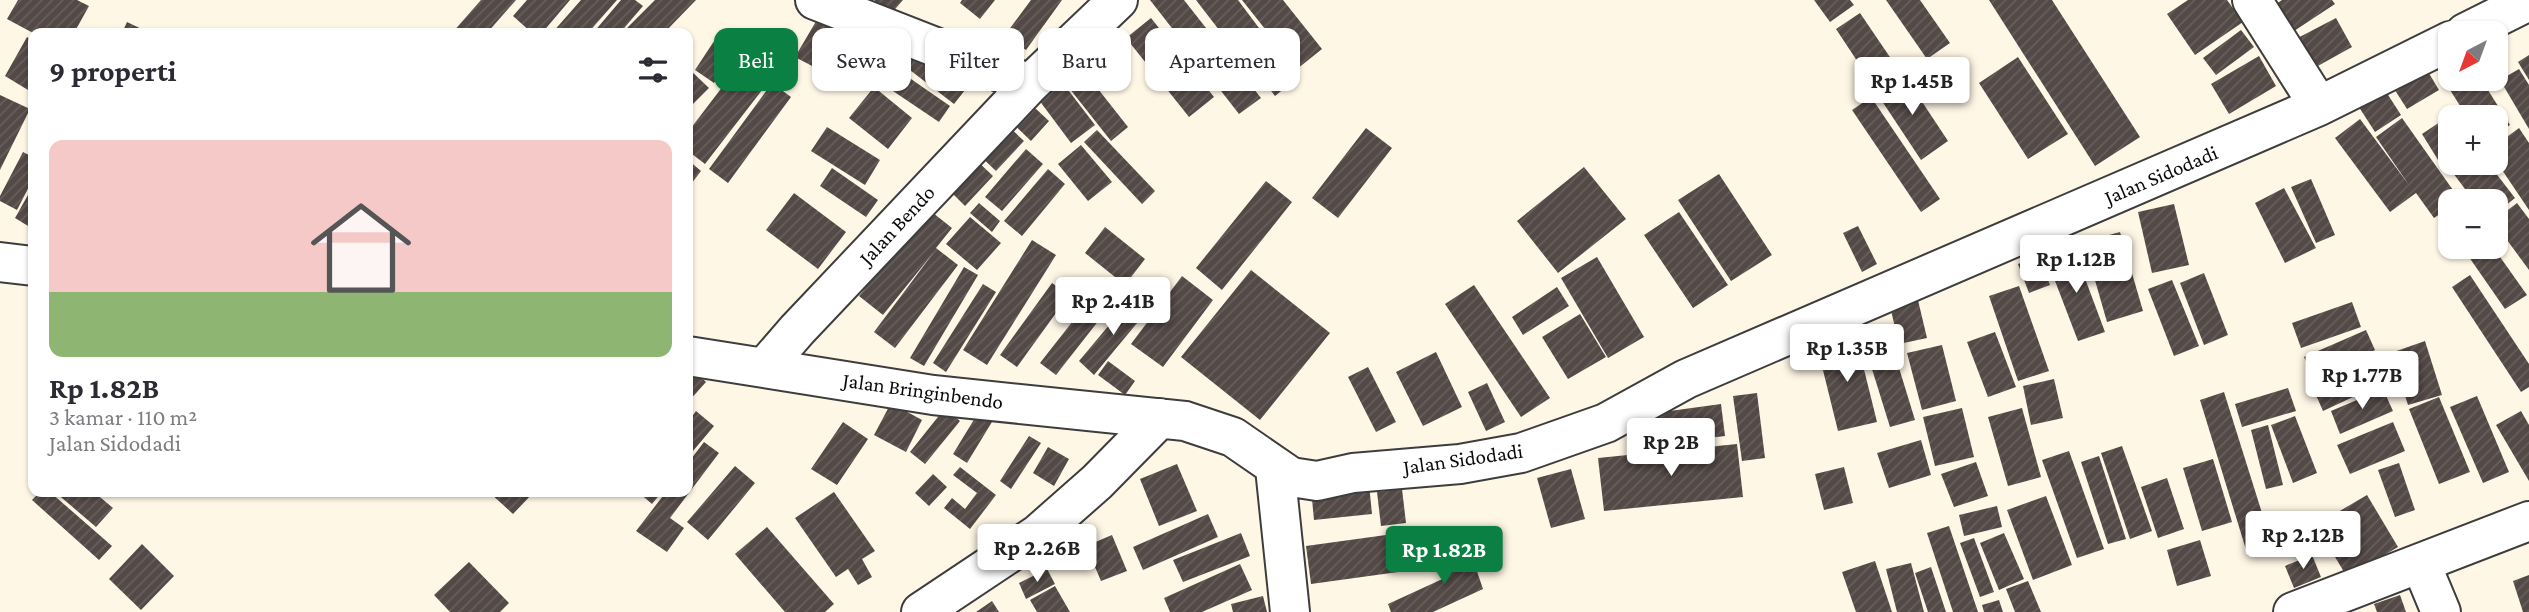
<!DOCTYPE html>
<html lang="id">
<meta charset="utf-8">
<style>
body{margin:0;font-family:"Crimson Pro",serif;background:#f2f2f3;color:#2b2b33;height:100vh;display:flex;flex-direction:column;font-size:26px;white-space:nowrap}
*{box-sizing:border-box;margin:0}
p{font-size:23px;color:#7c7c81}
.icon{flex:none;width:38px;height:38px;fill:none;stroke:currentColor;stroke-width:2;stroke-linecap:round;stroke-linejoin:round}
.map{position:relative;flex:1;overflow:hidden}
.details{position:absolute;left:28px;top:28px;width:665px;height:469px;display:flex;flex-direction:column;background:#fff;border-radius:14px;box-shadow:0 2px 5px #0004}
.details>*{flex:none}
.hud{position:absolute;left:714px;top:28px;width:665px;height:63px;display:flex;gap:14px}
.needle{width:46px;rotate:221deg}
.fabs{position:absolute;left:2438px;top:21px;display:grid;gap:14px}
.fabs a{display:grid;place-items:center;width:70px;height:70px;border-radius:14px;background:#fff;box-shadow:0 2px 5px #0004;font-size:35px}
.price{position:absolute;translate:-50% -60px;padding:0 16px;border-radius:7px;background:#fff;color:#222;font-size:23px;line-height:46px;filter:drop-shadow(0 2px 4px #0008)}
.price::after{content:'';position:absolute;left:50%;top:42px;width:21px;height:16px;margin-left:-10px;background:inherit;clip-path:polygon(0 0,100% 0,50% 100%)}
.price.on{background:#0b8043;color:#fff}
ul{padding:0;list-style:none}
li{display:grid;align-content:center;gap:14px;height:371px;padding:0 21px}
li+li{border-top:2px solid #e1e1e2}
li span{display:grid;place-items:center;height:217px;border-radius:14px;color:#555}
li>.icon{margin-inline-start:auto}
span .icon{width:126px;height:126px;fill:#fffc;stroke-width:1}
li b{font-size:30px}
h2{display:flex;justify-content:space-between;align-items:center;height:84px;padding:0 21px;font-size:30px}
.pill{padding:0 24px;border-radius:14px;background:#fff;box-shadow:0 2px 5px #0004;font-size:24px;line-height:63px}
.pill.on{background:#0b8043;color:#fff}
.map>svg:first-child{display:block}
</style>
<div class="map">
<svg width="2529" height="612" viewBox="0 0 2529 612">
<defs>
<pattern id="building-hatch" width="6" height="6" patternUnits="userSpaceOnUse" patternTransform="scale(1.75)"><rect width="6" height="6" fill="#534946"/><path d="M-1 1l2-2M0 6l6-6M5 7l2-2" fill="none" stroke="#675f5c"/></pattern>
</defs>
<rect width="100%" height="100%" fill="#fff7e6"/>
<!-- building -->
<path fill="url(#building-hatch)" d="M18 0H77L89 6 74 33H33L7 19Z
M481 0H516L487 33H452Z
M527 0H570L542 33H532L513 16Z
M581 0H617L588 33H552Z
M621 0H635L643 6 620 33H593Z
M655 0H696L664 33H627L624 31Z
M874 0H903L890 15Z
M962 0H995L980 19 960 3Z
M1031 0H1062L1026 50 1005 35Z
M1150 0H1184L1261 98 1239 114Z
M1196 0H1238L1262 32 1236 52Z
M1242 0H1283L1322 49 1297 69Z
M1814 0H1850L1854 5 1830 22Z
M1886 0H1920L1950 43 1927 59Z
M1989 0H2052L2140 137 2095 166Z
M2188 0H2227L2243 22 2195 55 2167 14Z
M2282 0H2332L2335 4 2291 33 2273 6Z
M1860 13 1898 69 1873 85 1836 29Z
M818 18 836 29 814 67 795 57Z
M1151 18 1214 97 1189 117 1126 38Z
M2336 18 2352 47 2307 72 2290 42Z
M127 22 150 33H122Z
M2241 30 2254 47 2216 75 2203 58Z
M881 32 906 46 886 82 860 68Z
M718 35 738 49 714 83 695 70Z
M1262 36 1296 79 1275 96 1241 52Z
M27 37 33 41V93L5 76Z
M921 48 969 85 954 104 906 67Z
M2529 55V80L2518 62Z
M2259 56 2276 86 2229 114 2211 84Z
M2018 57 2068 134 2028 159 1979 83Z
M1076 61 1128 127 1111 141 1058 74Z
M2450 61V79H2481L2510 125 2496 134V117H2467L2437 69Z
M739 65 766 85 705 164 688 151V132Z
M2424 65 2439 90 2407 109 2391 84Z
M688 68 709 88 688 109Z
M2519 69 2529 85V129L2500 80Z
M898 70 950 106 939 122 887 87Z
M1903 73 1948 141 1921 160 1876 92Z
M1059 78 1095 125 1071 143 1036 96Z
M772 83 791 97 728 183 709 169Z
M2381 84 2401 115 2375 132 2355 101Z
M874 87 912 118 888 149 849 118Z
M0 95 30 109 0 170Z
M1021 95 1049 121 1031 141 1003 114Z
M1871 97 1940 199 1921 212 1852 110Z
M2455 112 2459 117H2450V163L2443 168 2422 134Z
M2402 118 2460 200 2450 201V207L2434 218 2416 193 2390 212 2335 138 2360 119 2409 185 2376 137Z
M1005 123 1024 141 996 171 976 152Z
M827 127 880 160 865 185 811 151Z
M1366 128 1392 148 1338 218 1312 198Z
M2519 128 2529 143V210L2496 161V145Z
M1097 130 1155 191 1142 204 1084 142Z
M1081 145 1112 182 1088 201 1058 164Z
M1026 149 1043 164 1002 211 985 197Z
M23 152 33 157V179L17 210 0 201V196Z
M974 158 993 176 965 206 946 187Z
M688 160 701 171 688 188Z
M2466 163H2488L2515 198 2496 213V201H2474L2453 173Z
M1584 167 1626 219 1558 273 1517 221Z
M832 168 878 200 866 217 820 186Z
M1048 169 1065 184 1022 236 1004 221Z
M1719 174 1772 255 1731 281 1678 200Z
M2311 179 2335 235 2316 243 2291 187Z
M1266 181 1292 202 1222 290 1196 268Z
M33 186V229L15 218Z
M2284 188 2316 248 2285 263 2255 203Z
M794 193 846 232 818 269 766 230Z
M979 203 1000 221 992 232 970 213Z
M2517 203 2529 219V270L2496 225V219Z
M2174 204 2189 265 2152 273 2138 212Z
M928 209 952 228 936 248 958 265 895 348 874 332 934 252 883 315 859 296Z
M1679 212 1728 285 1693 308 1644 235Z
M970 217 1001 243 977 270 946 244Z
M1858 226 1877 264 1862 272 1843 233Z
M1105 227 1145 259 1125 285 1085 253Z
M2120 232 2143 311 2107 322 2084 242Z
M1032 240 1056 255 987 365 963 350Z
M2462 247H2493L2527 295 2505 309Z
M2074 249 2105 332 2078 341 2047 260Z
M2039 256 2050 285 2029 293 2018 264Z
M1597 257 1644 337 1608 358 1561 278Z
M964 267 978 275 924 366 910 358Z
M1251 270 1330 333 1260 420 1181 357Z
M2204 273 2228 335 2204 345 2180 283Z
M2470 275 2529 364V387L2521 392 2452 287Z
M1182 276 1213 300 1163 367 1131 344Z
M1105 280 1121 292 1056 375 1040 363Z
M2172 280 2199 346 2174 356 2148 289Z
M1052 283 1069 295 1017 367 1000 355Z
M983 284 996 292 946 372 933 363Z
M1474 285 1550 398 1521 417 1445 304Z
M2019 286 2049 371 2018 381 1989 296Z
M1557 287 1569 306 1523 335 1512 317Z
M1138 291 1155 304 1151 309 1133 296Z
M1917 296 1927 338 1899 344 1889 302Z
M1131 299 1147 311 1094 375 1079 361Z
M2352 302 2361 327 2301 348 2292 323Z
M1580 314 1606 357 1568 379 1542 337Z
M2366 330 2375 350 2313 378 2304 357Z
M1995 332 2016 387 1988 397 1967 342Z
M1856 337 1877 422 1838 431 1817 346Z
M2425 341 2442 395 2408 405 2391 353Z
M1892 345 1915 420 1890 427 1867 353Z
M1942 345 1956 401 1922 410 1907 353Z
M1436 352 1462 407 1423 426 1396 372Z
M2372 359 2383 383 2323 411 2312 386Z
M1108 361 1135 381 1125 395 1098 375Z
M690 366 706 382 688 402V369Z
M1368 367 1396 422 1376 432 1348 377Z
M2054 379 2063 418 2031 425 2023 386Z
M1487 383 1505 422 1486 431 1468 392Z
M2288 388 2296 411 2242 427 2235 404Z
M2383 389 2393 411 2340 434 2331 411Z
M2224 392 2273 548 2248 556 2200 400Z
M1757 393 1765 458 1742 461 1733 396Z
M2477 396 2509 472 2483 483 2450 407Z
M2439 397 2470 472 2439 484 2409 409Z
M891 403 922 420 906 452 874 435Z
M1721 404 1725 436 1659 444 1655 413Z
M945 408 960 421 925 464 910 452Z
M981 408 995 417 967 463 953 454Z
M1962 408 1974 457 1935 466 1923 417Z
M2022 408 2041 477 2008 486 1988 417Z
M696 411 714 426 688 457V422Z
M2521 411 2529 425V481L2496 425Z
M2295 416 2317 473 2293 483 2271 425Z
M843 422 868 439 837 485 811 469Z
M2393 422 2405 451 2350 474 2337 445Z
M2268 425 2283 485 2266 489 2251 430Z
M1029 436 1041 443 1011 489 1000 481Z
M1921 440 1931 475 1889 488 1877 453Z
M704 442 719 453 670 518 684 528 667 552 636 531 666 492H688V463Z
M1737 444 1743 497 1604 511 1598 458Z
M2122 446 2152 531 2130 539 2101 453Z
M1048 447 1069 459 1054 486 1033 473Z
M2069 451 2104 549 2077 558 2042 460Z
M2099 456 2126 539 2108 544 2081 462Z
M2213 459 2232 522 2202 531 2183 468Z
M1976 462 1988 496 1954 507 1941 474Z
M2399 463 2415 510 2395 517 2378 470Z
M1177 464 1197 511 1159 526 1140 479Z
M735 466 755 483 708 540 687 522Z
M960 467 996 495 970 529 944 508 952 498 965 509 977 493 953 475Z
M1844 467 1853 503 1824 510 1815 474Z
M1571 469 1585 519 1551 528 1537 478Z
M933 474 947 487 929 506 915 493Z
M2167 478 2184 529 2158 538 2141 487Z
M1369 484 1372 514 1314 520 1311 489Z
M1402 489 1406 523 1381 526 1377 492Z
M40 492H50L112 546 99 560 32 500Z
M55 492H94L113 508 96 527Z
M491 492H534L513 514 490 493Z
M638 492H662L652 504Z
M834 492 875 551 862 559 872 577 858 585 848 569 836 577 795 518Z
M2367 495 2398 547 2347 577 2316 525Z
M2046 496 2072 565 2033 580 2007 510Z
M1997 506 2002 527 1964 536 1959 515Z
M1208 514 1218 537 1143 570 1133 547Z
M1949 526 1978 612H1953L1927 533Z
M767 527 834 604 825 612H785L735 554Z
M1415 531 1420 569 1311 584 1306 546Z
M1241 533 1250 556 1183 582 1173 560Z
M2004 533 2024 579 1999 590 1980 543Z
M1112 535 1127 571 1101 581 1086 546Z
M1974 538 1994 592 1980 597 1960 543Z
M2200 540 2211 576 2177 586 2167 550Z
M142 544 174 576 141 610 109 579Z
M1468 545 1483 589 1433 612H1391L1388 604 1449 576 1442 553Z
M2312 555 2321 577 2294 588 2285 566Z
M1875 561 1892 612H1856L1842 572Z
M469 562 509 603 500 612H450L434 595Z
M1911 563 1924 612H1897L1886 569Z
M1240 564 1252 590 1202 612H1170L1164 598Z
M1931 567 1946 612H1928L1915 573Z
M1047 569 1055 584 1026 599 1019 583Z
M2529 575V612H2523L2513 581Z
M2028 581 2041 612H2015L2006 589Z
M1055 586 1070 612H1037L1030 600Z
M2400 595 2406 612H2377L2374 604Z
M1263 596 1267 612H1233L1231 604Z
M1999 600 2003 612H1984L1982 605Z
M992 601 999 612H976Z"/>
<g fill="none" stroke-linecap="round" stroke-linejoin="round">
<defs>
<path id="minor" d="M815 0 1030 84
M2252 0 2319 106
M2465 33 2529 1
M0 262 33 266
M688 356 933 395 1185 421 1233 437 1291 477 1317 481 1353 473 1460 464 1521 453 1606 423 1686 379 2319 106 2450 41
M765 367 797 330 1030 84 1118 0
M1275 468 1290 612
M2421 564 2441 612
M921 612 1038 534 1097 482 1160 418
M2293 612 2529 521"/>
</defs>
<!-- minor casing -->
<use href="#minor" stroke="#3d3d3d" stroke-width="42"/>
<!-- minor -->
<use href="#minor" stroke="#fff" stroke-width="38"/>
</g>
<g text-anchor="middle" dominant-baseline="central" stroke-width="7" stroke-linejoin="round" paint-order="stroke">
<!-- street labels -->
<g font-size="21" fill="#0a0a0a" stroke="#fff">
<text transform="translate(2161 175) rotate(-23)">Jalan Sidodadi</text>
<text transform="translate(897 225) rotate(-47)">Jalan Bendo</text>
<text transform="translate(923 391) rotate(8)">Jalan Bringinbendo</text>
<text transform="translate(1463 459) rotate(-8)">Jalan Sidodadi</text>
</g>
</g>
</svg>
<div class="fabs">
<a><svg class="needle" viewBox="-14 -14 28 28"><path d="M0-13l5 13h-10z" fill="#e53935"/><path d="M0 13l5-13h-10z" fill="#7c7c81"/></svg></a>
<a>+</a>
<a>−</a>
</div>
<b class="price" style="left:1912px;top:117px">Rp 1.45B</b>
<b class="price" style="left:2076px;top:295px">Rp 1.12B</b>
<b class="price" style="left:1113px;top:337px">Rp 2.41B</b>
<b class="price" style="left:1847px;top:384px">Rp 1.35B</b>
<b class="price" style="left:2362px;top:411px">Rp 1.77B</b>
<b class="price" style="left:1671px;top:478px">Rp 2B</b>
<b class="price" style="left:2303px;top:571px">Rp 2.12B</b>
<b class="price" style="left:1037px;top:584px">Rp 2.26B</b>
<b class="price on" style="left:1444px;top:586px">Rp 1.82B</b>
<div class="hud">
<a class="pill on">Beli</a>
<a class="pill">Sewa</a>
<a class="pill">Filter</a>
<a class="pill">Baru</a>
<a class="pill">Apartemen</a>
</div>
<section class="details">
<h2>9 properti<svg class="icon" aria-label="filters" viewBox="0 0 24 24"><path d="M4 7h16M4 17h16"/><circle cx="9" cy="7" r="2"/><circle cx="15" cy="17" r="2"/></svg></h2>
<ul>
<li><span style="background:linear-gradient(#f6c9c9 70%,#8fb573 0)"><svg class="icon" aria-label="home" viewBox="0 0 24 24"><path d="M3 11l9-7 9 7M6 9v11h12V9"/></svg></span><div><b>Rp 1.82B</b><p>3 kamar · 110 m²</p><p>Jalan Sidodadi</p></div></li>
</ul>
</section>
</div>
